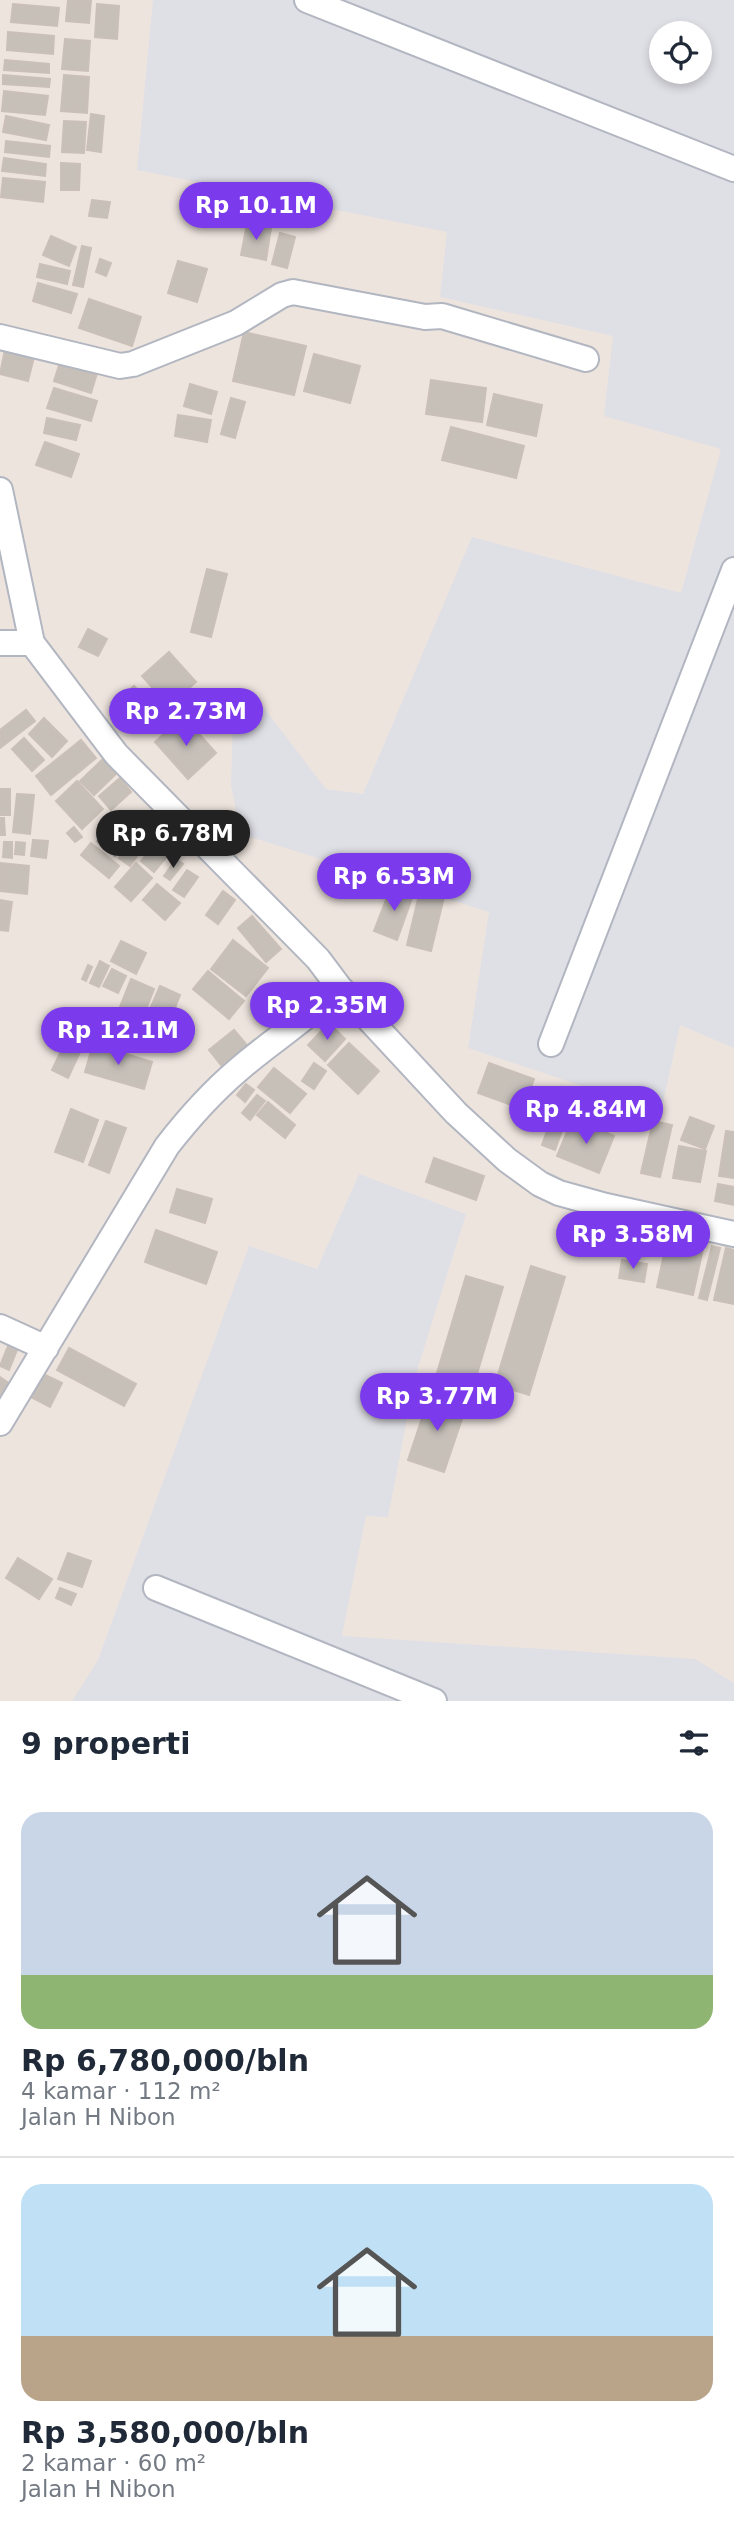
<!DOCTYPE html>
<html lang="id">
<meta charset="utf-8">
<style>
body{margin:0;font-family:"DejaVu Sans",sans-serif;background:#f6f6f7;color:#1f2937;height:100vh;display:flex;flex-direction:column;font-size:26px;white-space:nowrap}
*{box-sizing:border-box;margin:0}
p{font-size:23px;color:#747a83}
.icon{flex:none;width:38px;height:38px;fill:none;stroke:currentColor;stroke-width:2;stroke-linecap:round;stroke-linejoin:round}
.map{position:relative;height:1701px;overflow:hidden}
.drawer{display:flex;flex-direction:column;background:#fff;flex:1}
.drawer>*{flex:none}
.buttons{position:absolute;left:649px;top:21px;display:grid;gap:14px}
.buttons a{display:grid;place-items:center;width:63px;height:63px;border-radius:50%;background:#fff;box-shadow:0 4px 10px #0003;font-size:35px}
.price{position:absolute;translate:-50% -60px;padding:0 16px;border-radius:24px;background:#7c3aed;color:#fff;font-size:23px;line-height:46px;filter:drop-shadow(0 2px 4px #0008)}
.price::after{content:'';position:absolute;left:50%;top:42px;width:21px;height:16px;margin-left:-10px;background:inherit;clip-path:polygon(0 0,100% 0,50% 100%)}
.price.on{background:#222;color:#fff}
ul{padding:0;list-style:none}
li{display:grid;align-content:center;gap:14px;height:371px;padding:0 21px}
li+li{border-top:2px solid #e0e1e3}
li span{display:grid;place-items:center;height:217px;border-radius:21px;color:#555}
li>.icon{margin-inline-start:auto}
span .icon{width:126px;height:126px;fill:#fffc;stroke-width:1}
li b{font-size:30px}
h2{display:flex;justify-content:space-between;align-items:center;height:84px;padding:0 21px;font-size:30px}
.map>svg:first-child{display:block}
</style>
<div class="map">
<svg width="734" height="1701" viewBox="0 0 734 1701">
<rect width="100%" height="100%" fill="#eee4de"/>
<!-- industrial -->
<path fill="#dfdfe6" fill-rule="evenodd" d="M153 0H734V1048L680 1025 661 1112 468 1048 489 912 241 834 231 785 234 689 264 708 326 789 363 794 472 537 681 593 721 449 604 416 613 336 440 297 447 232 137 170ZM662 33H700V72H662Z
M359 1174 466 1214 415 1377 388 1517 366 1516 342 1636 695 1659 734 1683V1701H72L98 1660 249 1246 317 1269Z"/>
<!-- building -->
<path fill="#c6c0b9" stroke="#cac0b7" stroke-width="2" d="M68 0H91L89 23 66 21Z
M13 4 59 8 57 26 11 22Z
M97 4 119 6 117 39 95 37Z
M8 32 54 36 53 54 7 50Z
M65 39 90 41 88 71 62 69Z
M5 60 49 64V73L4 70Z
M3 75 50 79 49 87 3 84Z
M64 75 89 77 87 113 61 111Z
M4 91 48 96 45 115 2 111Z
M91 114 104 116 101 152 87 150Z
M6 116 49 125 46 140 3 132Z
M64 121 86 122 84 153 62 152Z
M6 141 50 146 49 157 5 152Z
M4 158 46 164 45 176 2 171Z
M61 163 80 164 79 190H61Z
M3 178 45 182 43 202 1 197Z
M92 200 110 202 107 218 89 216Z
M247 224 271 228 266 260 241 255Z
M280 233 295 237 287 268 272 264Z
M51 236 76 247 69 266 43 255Z
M82 246 91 248 83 287 73 285Z
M100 259 111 263 106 276 96 272Z
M178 261 207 269 197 302 168 293Z
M40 264 70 271 67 284 37 277Z
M38 283 77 294 71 313 33 301Z
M89 299 141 317 132 346 79 328Z
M244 332 306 346 294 395 233 381Z
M6 345 35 353 28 381 0 374Z
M314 354 360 366 350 403 304 391Z
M61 359 98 370 91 393 54 381Z
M431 380 486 388 482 422 426 414Z
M190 384 217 392 211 414 184 406Z
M54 388 97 401 91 421 47 408Z
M494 394 542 405 536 436 487 425Z
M231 398 245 402 235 438 221 434Z
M178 415 211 420 207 442 175 436Z
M47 418 80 425 76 440 44 433Z
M451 427 524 446 516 478 442 460Z
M45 442 79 454 71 477 36 465Z
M207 569 227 574 211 637 191 632Z
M88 629 107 639 98 656 79 647Z
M169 652 196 682 169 706 142 676Z
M134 686 161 715 146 729 119 699Z
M26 710 35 721 0 748V730Z
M183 716 216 753 188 779 155 742Z
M44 718 67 741 52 757 29 734Z
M24 738 44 760 32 771 12 749Z
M81 740 96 758 51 795 36 776Z
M105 757 119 771 94 795 80 781Z
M120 778 131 792 111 810 99 796Z
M77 781 103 809 82 829 56 801Z
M0 789H10V815H0Z
M17 794 34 795 30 834 13 832Z
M119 813 137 828 115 856 97 841Z
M0 818H4L5 835H0Z
M74 827 82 837 75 842 67 833Z
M138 832 148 840 130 866 119 858Z
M33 840 48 841 46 858 31 856Z
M4 842H12V858L3 857Z
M16 842 25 843 24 855 15 854Z
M91 843 119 866 109 878 81 855Z
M155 844 168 855 154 872 141 861Z
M176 859 183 864 170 880 164 876Z
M0 863 29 866 27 894 0 891Z
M136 863 152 878 131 901 115 887Z
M187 870 198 877 184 897 173 890Z
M157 884 180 903 165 920 143 900Z
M391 887 413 895 397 940 374 931Z
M223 891 235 900 218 924 206 915Z
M420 891 444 897 431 951 407 945Z
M0 900 12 902 8 931 0 930Z
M252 916 281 949 266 962 238 928Z
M233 940 268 968 246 996 211 969Z
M121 941 146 953 136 974 111 961Z
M100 961 109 966 99 987 90 983Z
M88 965 92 967 86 981 82 979Z
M112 969 126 976 118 993 103 986Z
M208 971 244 1001 229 1019 193 989Z
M131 979 154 989 143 1017 120 1007Z
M160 986 180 995 171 1018 150 1009Z
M329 1023 345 1039 325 1061 308 1045Z
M72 1028 88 1035 68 1078 52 1070Z
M234 1030 247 1045 221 1065 209 1050Z
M349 1043 379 1071 358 1094 328 1065Z
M93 1044 152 1062 144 1089 85 1072Z
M314 1063 326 1071 314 1089 302 1081Z
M489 1063 534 1079 523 1109 478 1093Z
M274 1068 306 1094 290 1113 258 1087Z
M246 1084 254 1090 245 1102 237 1095Z
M584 1091 616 1104 607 1128 575 1115Z
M257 1095 265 1101 250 1120 242 1113Z
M268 1102 295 1125 285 1138 257 1115Z
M71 1109 98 1120 83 1162 55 1152Z
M555 1109 568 1114 555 1150 542 1145Z
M690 1117 714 1126 705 1149 681 1140Z
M573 1118 614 1136 599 1173 557 1156Z
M106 1121 126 1128 109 1173 89 1165Z
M653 1121 672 1125 660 1177 641 1173Z
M726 1131 734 1132V1178L719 1176Z
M679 1146 706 1151 700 1182 673 1178Z
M434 1158 484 1176 476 1200 426 1182Z
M718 1184 734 1187V1205L715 1201Z
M177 1189 212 1199 205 1223 170 1212Z
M619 1217 643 1220 639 1256 615 1253Z
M156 1230 217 1252 206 1284 145 1262Z
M669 1231 705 1239 693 1295 657 1287Z
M712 1246 720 1248 707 1300 699 1298Z
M726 1248 734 1250V1304L714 1300Z
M622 1260 647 1264 644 1282 619 1278Z
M531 1266 565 1277 529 1395 495 1384Z
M466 1276 503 1287 474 1384 437 1373Z
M8 1346 17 1350 9 1370 0 1366Z
M69 1348 136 1384 124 1406 57 1370Z
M43 1374 62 1383 50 1407 31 1397Z
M0 1377 10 1384 0 1400Z
M430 1394 466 1407 444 1472 408 1460Z
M68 1553 91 1561 82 1587 58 1579Z
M18 1558 52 1579 39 1599 6 1578Z
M60 1588 76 1594 71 1605 56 1598Z"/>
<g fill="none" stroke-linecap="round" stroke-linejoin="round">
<defs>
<path id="minor" d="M307 0 734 169
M0 337 120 366 133 364 236 323 282 295 293 292 425 317 442 316 586 359
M0 490 32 643 116 754 318 959 339 987C308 1019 271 1041 238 1070 211 1093 188 1119 167 1146L0 1423
M0 643H32
M339 987 456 1113 507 1160 540 1184 559 1193 606 1206 734 1234
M551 1044 734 570
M0 1327 46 1348
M156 1588 434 1701"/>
</defs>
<!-- minor casing -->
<use href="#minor" stroke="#b2b6c0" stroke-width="28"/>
<!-- minor -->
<use href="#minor" stroke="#fff" stroke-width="24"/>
</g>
</svg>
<div class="buttons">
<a><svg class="icon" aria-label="locate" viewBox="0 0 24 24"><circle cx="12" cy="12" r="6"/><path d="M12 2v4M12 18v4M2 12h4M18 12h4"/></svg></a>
</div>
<b class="price" style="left:256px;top:242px">Rp 10.1M</b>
<b class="price" style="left:186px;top:748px">Rp 2.73M</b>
<b class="price on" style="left:173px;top:870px">Rp 6.78M</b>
<b class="price" style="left:394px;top:913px">Rp 6.53M</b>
<b class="price" style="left:327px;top:1042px">Rp 2.35M</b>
<b class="price" style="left:118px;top:1067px">Rp 12.1M</b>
<b class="price" style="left:586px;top:1146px">Rp 4.84M</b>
<b class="price" style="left:633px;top:1271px">Rp 3.58M</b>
<b class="price" style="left:437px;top:1433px">Rp 3.77M</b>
</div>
<section class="drawer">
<h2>9 properti<svg class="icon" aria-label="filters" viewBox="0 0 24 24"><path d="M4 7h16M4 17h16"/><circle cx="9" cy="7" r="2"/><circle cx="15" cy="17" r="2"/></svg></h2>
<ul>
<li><span style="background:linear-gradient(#c9d6e8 75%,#8fb573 0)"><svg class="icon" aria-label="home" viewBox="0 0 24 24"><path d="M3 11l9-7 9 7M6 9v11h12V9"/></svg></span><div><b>Rp 6,780,000/bln</b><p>4 kamar · 112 m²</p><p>Jalan H Nibon</p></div></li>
<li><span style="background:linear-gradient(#bfe0f5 70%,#b9a48a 0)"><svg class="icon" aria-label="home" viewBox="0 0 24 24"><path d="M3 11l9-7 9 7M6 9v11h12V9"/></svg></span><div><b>Rp 3,580,000/bln</b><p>2 kamar · 60 m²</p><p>Jalan H Nibon</p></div></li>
</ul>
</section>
